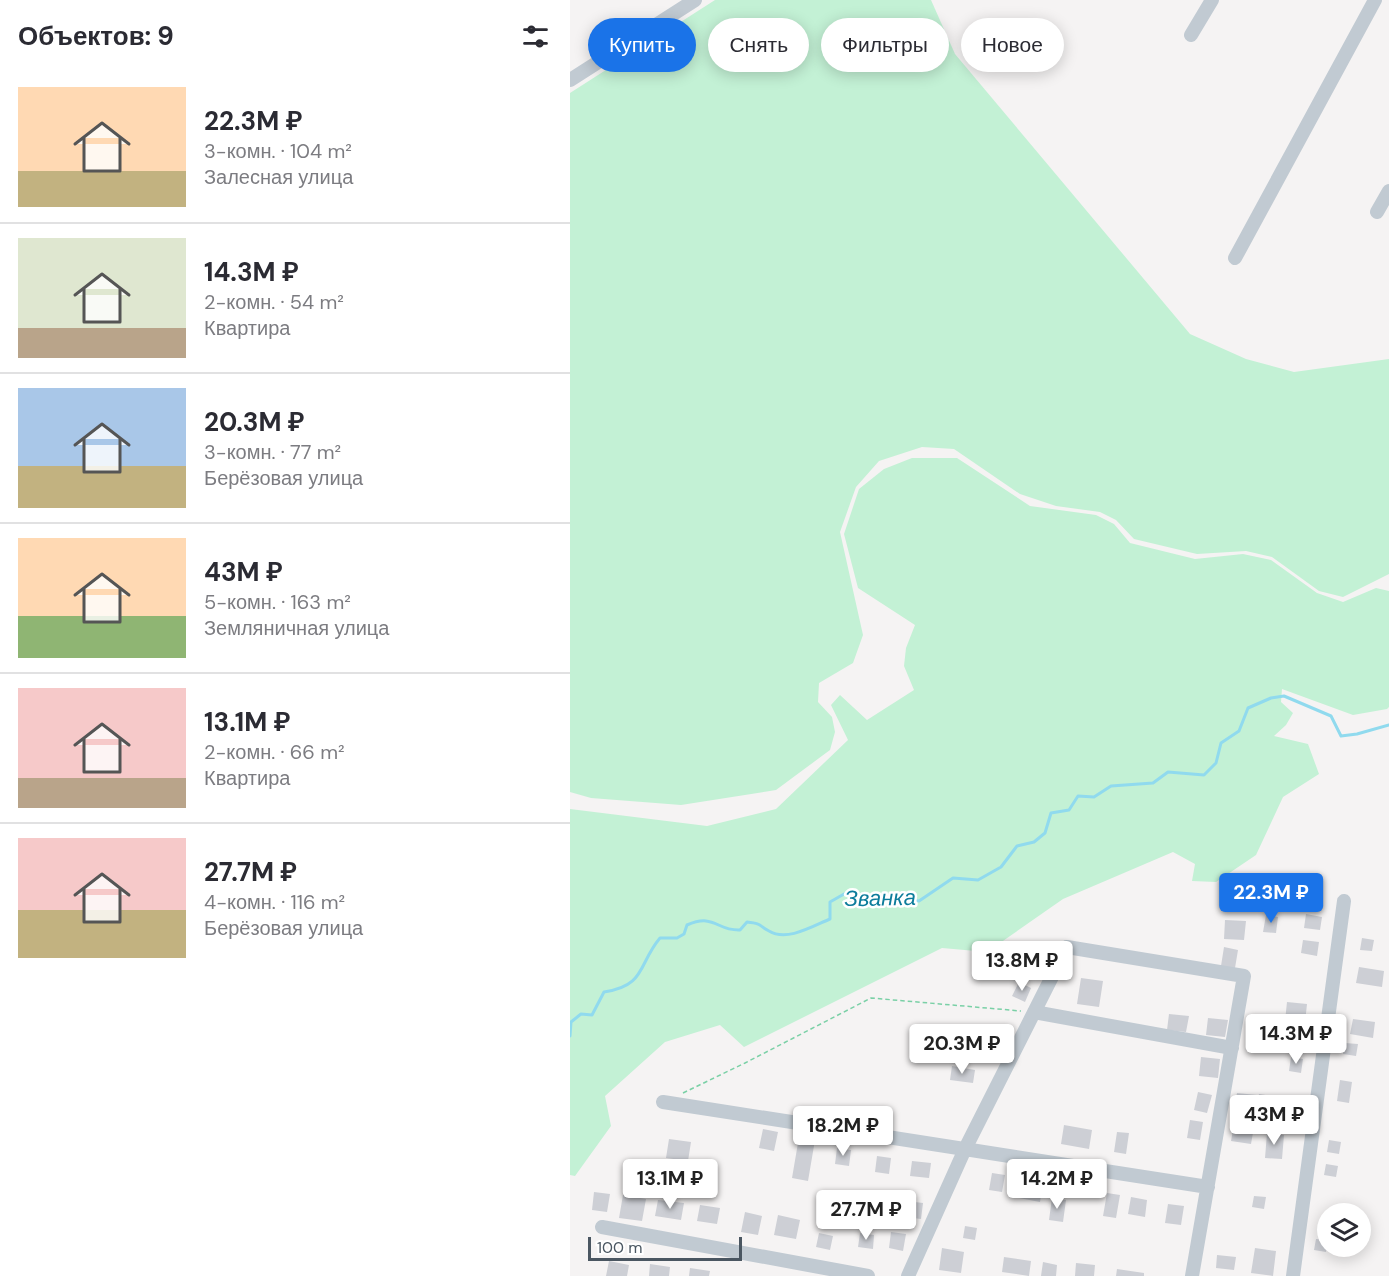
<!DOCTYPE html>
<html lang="ru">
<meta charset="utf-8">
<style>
body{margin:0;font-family:"DM Sans",sans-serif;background:#f7f7f7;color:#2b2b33;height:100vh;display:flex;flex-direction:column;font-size:22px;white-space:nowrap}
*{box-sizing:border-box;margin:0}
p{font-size:20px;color:#7c7c81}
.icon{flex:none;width:33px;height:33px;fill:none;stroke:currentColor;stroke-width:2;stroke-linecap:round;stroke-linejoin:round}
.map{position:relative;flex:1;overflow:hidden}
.panel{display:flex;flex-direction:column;background:#fff;width:570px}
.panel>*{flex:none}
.top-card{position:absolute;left:18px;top:18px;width:570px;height:54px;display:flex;gap:12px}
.fabs{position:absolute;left:747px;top:1203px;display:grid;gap:12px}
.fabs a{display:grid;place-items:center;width:54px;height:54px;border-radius:50%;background:#fff;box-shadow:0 3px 15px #0003;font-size:30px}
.scale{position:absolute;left:18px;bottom:15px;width:154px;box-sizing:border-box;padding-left:6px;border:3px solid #4a5661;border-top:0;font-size:16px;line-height:21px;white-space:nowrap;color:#4a5661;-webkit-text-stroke:4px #fff;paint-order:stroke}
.price{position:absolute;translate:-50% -51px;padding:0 14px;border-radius:6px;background:#fff;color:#222;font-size:20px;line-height:39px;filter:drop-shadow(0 2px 3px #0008)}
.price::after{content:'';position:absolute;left:50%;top:36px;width:18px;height:14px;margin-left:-9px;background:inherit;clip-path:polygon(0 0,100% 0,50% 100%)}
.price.current{background:#1a73e8;color:#fff}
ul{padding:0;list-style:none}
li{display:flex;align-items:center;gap:18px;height:150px;padding:0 18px}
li+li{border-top:2px solid #e1e1e2}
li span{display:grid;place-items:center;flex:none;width:168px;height:120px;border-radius:0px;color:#555}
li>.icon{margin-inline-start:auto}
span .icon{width:72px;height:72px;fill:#fffc;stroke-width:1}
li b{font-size:26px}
h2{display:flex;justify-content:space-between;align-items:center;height:72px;padding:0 18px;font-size:26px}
.pill{padding:0 21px;border-radius:27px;background:#fff;box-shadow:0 3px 15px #0003;font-size:21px;line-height:54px}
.pill.current{background:#1a73e8;color:#fff}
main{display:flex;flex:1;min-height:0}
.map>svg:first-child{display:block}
</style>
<main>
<section class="panel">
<h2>Объектов: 9<svg class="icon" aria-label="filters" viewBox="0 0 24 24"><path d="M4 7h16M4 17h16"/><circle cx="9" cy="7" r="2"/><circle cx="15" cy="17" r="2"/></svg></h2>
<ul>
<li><span style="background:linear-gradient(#ffd9b3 70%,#c2b280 0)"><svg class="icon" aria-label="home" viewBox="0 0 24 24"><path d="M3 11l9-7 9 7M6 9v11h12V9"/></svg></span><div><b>22.3M ₽</b><p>3-комн. · 104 m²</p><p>Залесная улица</p></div></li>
<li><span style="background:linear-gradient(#dfe7d0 75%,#b9a48a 0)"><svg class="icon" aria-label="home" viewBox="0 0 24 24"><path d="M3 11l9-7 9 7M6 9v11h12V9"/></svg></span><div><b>14.3M ₽</b><p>2-комн. · 54 m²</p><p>Квартира</p></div></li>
<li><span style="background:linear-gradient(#a9c7e8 65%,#c2b280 0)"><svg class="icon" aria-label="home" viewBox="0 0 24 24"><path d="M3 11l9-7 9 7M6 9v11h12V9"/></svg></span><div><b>20.3M ₽</b><p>3-комн. · 77 m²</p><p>Берёзовая улица</p></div></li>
<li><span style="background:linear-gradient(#ffd9b3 65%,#8fb573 0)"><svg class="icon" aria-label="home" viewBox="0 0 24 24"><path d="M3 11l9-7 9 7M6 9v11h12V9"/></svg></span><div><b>43M ₽</b><p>5-комн. · 163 m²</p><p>Земляничная улица</p></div></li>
<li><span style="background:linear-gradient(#f6c9c9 75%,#b9a48a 0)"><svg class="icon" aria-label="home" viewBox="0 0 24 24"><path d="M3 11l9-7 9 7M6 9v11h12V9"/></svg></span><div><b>13.1M ₽</b><p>2-комн. · 66 m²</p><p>Квартира</p></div></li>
<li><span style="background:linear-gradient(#f6c9c9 60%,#c2b280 0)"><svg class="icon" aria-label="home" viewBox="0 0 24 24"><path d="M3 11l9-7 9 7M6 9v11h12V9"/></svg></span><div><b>27.7M ₽</b><p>4-комн. · 116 m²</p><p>Берёзовая улица</p></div></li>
</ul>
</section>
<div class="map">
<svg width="819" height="1276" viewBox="0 0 819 1276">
<rect width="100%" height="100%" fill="#f5f3f3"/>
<!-- green -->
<path fill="#c3f1d5" d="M145 0H361L385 54 620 334 676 359 724 372 819 359V574L773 597 749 591 702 557 676 551 627 554 564 539 546 520 530 512 486 506 450 494 384 449 352 447 309 461 286 487 270 532 293 635 283 663 249 683 248 702 262 717 265 732 260 750 206 790 111 805 21 798 0 792V93Z
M342 458H387L460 506 526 515 544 524 560 543 625 559 673 554 701 560 747 593 773 602 806 588 819 591V707L817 709 783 715 712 689 711 702 723 713 716 725 704 736 738 744 749 774 713 797 686 855 646 882 622 881 625 864 603 852 493 899 417 952 372 948 174 1047 150 1025 95 1042 35 1096 41 1126 5 1176 0 1175V809L137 826 206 809 278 740 261 705 270 695 297 720 344 690 334 666 336 648 345 625 288 588 274 534 289 489 314 469Z"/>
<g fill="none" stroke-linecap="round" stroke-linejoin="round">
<!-- stream -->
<path stroke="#90daee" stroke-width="3" d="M0 1036 1 1022 11 1014 22 1015 34 992C76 986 68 964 90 938H107L114 934 117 925C145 913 146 931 170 930L177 922C194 924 187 925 199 931 217 942 243 926 260 919V902L274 894 349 901 383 878 408 880 431 867 447 846 464 842 475 833 481 813 499 810 508 796 524 797 541 786 583 783 598 772 634 775 646 763 651 743 669 731 678 708 701 698 714 696 761 716 771 736 787 734 819 725"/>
</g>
<!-- building -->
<path fill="#cdcfd5" d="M736 914 752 917 750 930 734 928Z
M696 915 708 917 706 933 693 932Z
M655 920 676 921 674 940 654 939Z
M792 938 804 940 802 951 790 950Z
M733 940 749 942 747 956 731 953Z
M654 947 668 950 665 968 651 966Z
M789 967 814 971 812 987 786 983Z
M511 978 533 981 529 1007 507 1004Z
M449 982 461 988 455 1002 442 996Z
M717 1002 737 1004 735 1023 715 1021Z
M599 1014 619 1016 616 1032 597 1030Z
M638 1018 658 1020 655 1037 636 1035Z
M783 1019 805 1022 803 1038 780 1034Z
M775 1043 788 1044 786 1056 773 1054Z
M403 1045 425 1048 423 1060 401 1058Z
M631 1057 650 1059 648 1078 629 1076Z
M721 1057 733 1059 731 1073 719 1071Z
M382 1066 405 1070 403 1083 380 1080Z
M770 1080 782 1082 779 1103 767 1101Z
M628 1092 642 1095 637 1113 624 1110Z
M667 1093 687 1095 684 1112 664 1109Z
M689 1094 709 1097 707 1113 687 1111Z
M713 1096 733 1099 731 1116 711 1113Z
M620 1120 633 1122 630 1140 617 1138Z
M664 1124 684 1127 681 1144 661 1141Z
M494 1125 522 1130 519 1149 491 1144Z
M193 1129 208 1132 204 1151 189 1148Z
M547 1132 559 1133 556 1154 544 1152Z
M697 1133 714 1135 712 1159 695 1158Z
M229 1137 245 1140 238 1181 222 1178Z
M99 1139 121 1142 118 1161 96 1158Z
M759 1140 771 1142 769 1154 757 1152Z
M267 1148 281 1150 279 1166 265 1164Z
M307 1156 321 1158 319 1174 305 1172Z
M342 1161 361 1163 359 1178 340 1176Z
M756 1164 768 1166 766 1177 754 1175Z
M422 1173 435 1175 432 1192 419 1190Z
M452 1181 473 1184 470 1202 449 1198Z
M24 1192 40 1194 37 1212 22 1210Z
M537 1193 550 1195 546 1218 533 1216Z
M53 1195 76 1199 72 1221 49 1218Z
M684 1196 696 1197 694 1209 682 1207Z
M561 1197 577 1200 575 1217 558 1214Z
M482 1198 496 1200 493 1222 479 1220Z
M88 1200 114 1203 111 1220 85 1216Z
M337 1201 353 1203 351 1219 335 1217Z
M598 1204 614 1206 611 1225 595 1223Z
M130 1205 150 1208 147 1224 127 1221Z
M175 1212 192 1216 188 1235 171 1232Z
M208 1215 230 1220 226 1239 204 1235Z
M395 1226 407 1228 405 1240 393 1238Z
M321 1232 336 1234 333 1251 319 1248Z
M249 1233 263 1236 260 1250 246 1247Z
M290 1233 304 1235 303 1249 288 1247Z
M746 1239 758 1240 756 1252 744 1250Z
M372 1248 394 1252 391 1273 369 1270Z
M685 1248 706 1251 703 1276 681 1273Z
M647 1255 666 1257 664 1270 646 1268Z
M434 1257 461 1261 459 1276 432 1272Z
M39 1261 59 1265 57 1276H36Z
M473 1262 487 1265 486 1276H471Z
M506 1263 525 1265 524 1276H505Z
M80 1264 100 1267 99 1276H79Z
M120 1268 140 1271 139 1276H119Z
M547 1269 574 1273V1276H546Z"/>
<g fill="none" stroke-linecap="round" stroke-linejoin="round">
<!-- path -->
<path stroke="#7ad0a6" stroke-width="1.5" stroke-dasharray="4.5 3" stroke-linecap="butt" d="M113 1093 175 1063 301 998 451 1011"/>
<!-- minor -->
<path stroke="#c1cad2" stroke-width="14" d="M621 35 642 0
M0 80 125 0
M807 212 819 191
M665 258 805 0
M464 1012 662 1048
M93 1102 638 1187
M32 1227 298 1276
M338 1276 395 1149 497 947 674 976 622 1276
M723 1276 774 901"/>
</g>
<g text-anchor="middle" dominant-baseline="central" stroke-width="5" stroke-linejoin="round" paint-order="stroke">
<!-- water labels -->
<g font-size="22" font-style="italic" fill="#0c7c9b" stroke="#fff">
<text transform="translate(310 898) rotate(-1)">Званка</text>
</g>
</g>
</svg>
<div class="fabs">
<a><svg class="icon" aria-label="layers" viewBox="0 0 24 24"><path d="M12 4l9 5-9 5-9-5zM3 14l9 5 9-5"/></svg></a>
</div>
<div class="scale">100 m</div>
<b class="price current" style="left:701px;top:924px">22.3M ₽</b>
<b class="price" style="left:452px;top:992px">13.8M ₽</b>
<b class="price" style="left:726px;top:1065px">14.3M ₽</b>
<b class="price" style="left:392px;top:1075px">20.3M ₽</b>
<b class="price" style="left:704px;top:1146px">43M ₽</b>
<b class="price" style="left:273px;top:1157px">18.2M ₽</b>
<b class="price" style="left:100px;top:1210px">13.1M ₽</b>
<b class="price" style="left:487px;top:1210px">14.2M ₽</b>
<b class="price" style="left:296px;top:1241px">27.7M ₽</b>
<div class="top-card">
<a class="pill current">Купить</a>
<a class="pill">Снять</a>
<a class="pill">Фильтры</a>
<a class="pill">Новое</a>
</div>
</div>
</main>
